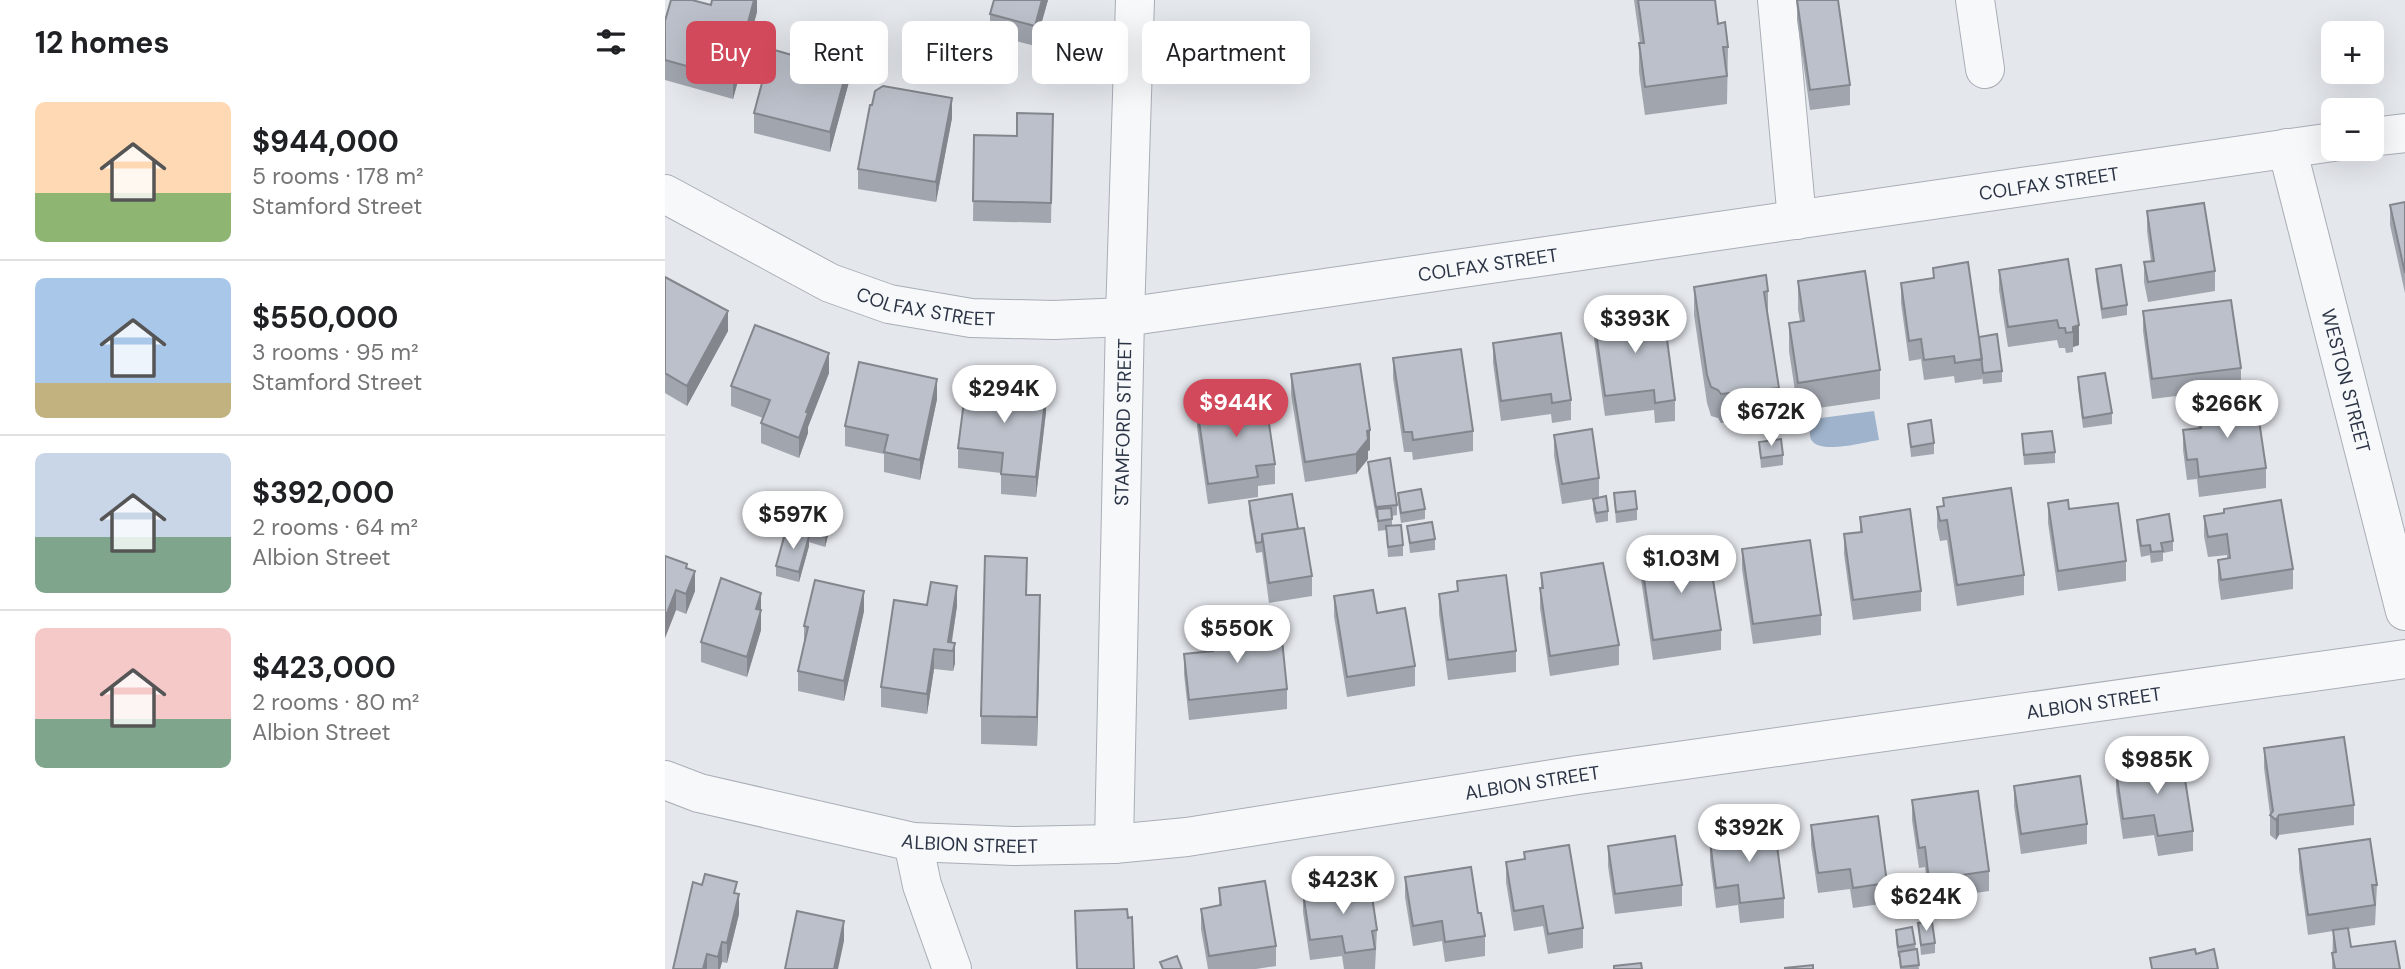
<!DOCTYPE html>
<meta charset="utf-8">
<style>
body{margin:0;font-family:"DM Sans",sans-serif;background:#f2f2f2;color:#202124;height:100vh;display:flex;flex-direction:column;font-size:26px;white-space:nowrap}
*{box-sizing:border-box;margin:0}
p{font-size:23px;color:#757577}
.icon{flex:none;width:38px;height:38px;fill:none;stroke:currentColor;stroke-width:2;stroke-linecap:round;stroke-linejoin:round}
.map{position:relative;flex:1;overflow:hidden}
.side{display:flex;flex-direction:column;background:#fff;width:665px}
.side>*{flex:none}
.top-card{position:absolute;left:21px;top:21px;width:665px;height:63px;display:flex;gap:14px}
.tools{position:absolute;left:1656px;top:21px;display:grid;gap:14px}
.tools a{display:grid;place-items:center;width:63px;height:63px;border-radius:10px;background:#fff;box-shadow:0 7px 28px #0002;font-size:35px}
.price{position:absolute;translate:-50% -60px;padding:0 16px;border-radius:24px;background:#fff;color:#222;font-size:23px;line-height:46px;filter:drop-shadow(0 2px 4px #0008)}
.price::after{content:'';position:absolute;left:50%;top:42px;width:21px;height:16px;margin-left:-10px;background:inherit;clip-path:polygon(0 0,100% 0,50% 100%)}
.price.selected{background:#d1495b;color:#fff}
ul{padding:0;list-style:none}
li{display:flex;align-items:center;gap:21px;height:175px;padding:0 35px}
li+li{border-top:2px solid #e0e0e0}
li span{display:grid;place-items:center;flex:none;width:196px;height:140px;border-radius:10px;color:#555}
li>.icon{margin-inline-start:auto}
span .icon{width:84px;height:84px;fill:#fffc;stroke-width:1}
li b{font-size:30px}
h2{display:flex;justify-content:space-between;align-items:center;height:84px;padding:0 35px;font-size:30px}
.chip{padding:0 24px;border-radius:10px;background:#fff;box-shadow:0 7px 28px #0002;font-size:24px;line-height:63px}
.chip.selected{background:#d1495b;color:#fff}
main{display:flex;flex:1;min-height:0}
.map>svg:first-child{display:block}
</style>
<main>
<section class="side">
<h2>12 homes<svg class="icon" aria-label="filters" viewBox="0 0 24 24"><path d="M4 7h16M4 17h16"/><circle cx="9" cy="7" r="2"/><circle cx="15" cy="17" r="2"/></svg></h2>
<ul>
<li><span style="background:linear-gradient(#ffd9b3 65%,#8fb573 0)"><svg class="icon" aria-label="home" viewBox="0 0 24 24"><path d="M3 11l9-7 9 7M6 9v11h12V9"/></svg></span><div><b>$944,000</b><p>5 rooms · 178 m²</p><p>Stamford Street</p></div></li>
<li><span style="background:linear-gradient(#a9c7e8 75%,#c2b280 0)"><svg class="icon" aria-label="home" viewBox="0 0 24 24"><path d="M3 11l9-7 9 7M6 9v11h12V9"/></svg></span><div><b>$550,000</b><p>3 rooms · 95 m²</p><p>Stamford Street</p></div></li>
<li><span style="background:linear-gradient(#c9d6e8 60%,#7fa58c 0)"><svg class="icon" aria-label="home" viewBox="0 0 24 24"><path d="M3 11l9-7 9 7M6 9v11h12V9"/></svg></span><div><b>$392,000</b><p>2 rooms · 64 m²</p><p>Albion Street</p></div></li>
<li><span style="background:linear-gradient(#f6c9c9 65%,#7fa58c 0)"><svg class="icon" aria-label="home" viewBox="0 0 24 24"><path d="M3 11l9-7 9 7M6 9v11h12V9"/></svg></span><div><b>$423,000</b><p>2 rooms · 80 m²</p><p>Albion Street</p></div></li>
</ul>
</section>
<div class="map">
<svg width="1740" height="969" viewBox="0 0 1740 969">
<rect width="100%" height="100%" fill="#e4e7ec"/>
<!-- water -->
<path fill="#9fb4cc" d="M1209 411 1214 440C1199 442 1148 457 1145 436 1144 427 1150 422 1156 418Z"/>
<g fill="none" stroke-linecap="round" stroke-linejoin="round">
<defs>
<g id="minor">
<path d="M1112 0 1132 220"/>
<path d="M1310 0 1320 69"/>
<path d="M1706 137 1740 133"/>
<path id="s1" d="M1622 148 1740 611"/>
<path id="s2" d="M0 194 165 283 224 304 306 318 389 320 460 317 1668 142"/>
<path id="s3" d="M0 780 34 793 248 842 348 846 449 844 522 837 913 775 1740 659"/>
<path d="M248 842 257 885 287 969"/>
<path id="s4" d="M449 844 460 317 470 0"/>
</g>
</defs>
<!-- minor casing -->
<use href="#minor" stroke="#a9aeb7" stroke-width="40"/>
<!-- minor -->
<use href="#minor" stroke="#f7f8fa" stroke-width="38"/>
</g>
<!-- wall -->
<path fill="#a1a5ae" d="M92 0V12L68 99 0 80V21L46 5Z
M383 0 370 46 325 34V14Z
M969 0H1050L1053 24 1063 47 1062 104 980 115 974 72V43H975Z
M1132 0 1185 85V105L1145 110 1132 20Z
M144 60 188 67 165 152 89 133V113Z
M388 114 386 223 308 221 309 135 352 136Z
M287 118 271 202 193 189V169Z
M1740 202V293L1725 225V205Z
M1482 211 1550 271V291L1483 302 1479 282V262L1486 261 1482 231Z
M1403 259 1414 345 1408 347V352L1401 353 1400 348H1394L1392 340 1343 347 1334 290V270Z
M1268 268 1337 371V382L1318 384 1317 376V379L1290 383 1289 376 1259 380 1256 359 1244 361 1236 303V283L1268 278Z
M1431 269 1462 305V315L1437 319 1431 279Z
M0 277 63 331 22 406 0 393Z
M1133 281 1215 370V399L1133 411 1124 351V323L1135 321 1133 310Z
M1029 287 1103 291V318L1114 388V416L1056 423 1053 418 1046 416 1042 403 1029 315Z
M1478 311 1576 368V388L1487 399 1478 331Z
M929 319 1010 400V421L990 423 989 410 940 416 929 339Z
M828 343 906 400V420L887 423 886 414 836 421 828 363Z
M728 358 808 431V451L748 460 747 452H739L728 378Z
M164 373 143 427V433L134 458 96 443V423L98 418 66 406V386Z
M626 374 705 450 703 451V459L691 474 640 482 626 394Z
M1413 377 1447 413V424L1418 428 1413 388Z
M323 386 381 412 371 497 336 494V473L293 468V448Z
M272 399 255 480 219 472V454L180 446V426Z
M532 407 610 464V484L593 486V497L543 504 532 427Z
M1533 408 1601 468V488L1534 497 1532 479 1522 480 1518 450V430L1533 428Z
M1243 424 1269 443V454L1246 457Z
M1357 434 1390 452V463L1359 465Z
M889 435 934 478V498L943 511V521L931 523 928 509V499L897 504 889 455Z
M1094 442 1118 455V465L1096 468Z
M703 462 732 505V515L727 516V526L738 545V556L723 557 721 530 713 531 712 518H711L703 472Z
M733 493 760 509V519L736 523 733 503Z
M949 493 972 509V520L951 523Z
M1278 498 1359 575V595L1292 606 1282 540 1275 541 1272 527V507L1278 506Z
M584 501 633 529 647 576V596L604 603 597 552 591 553 584 512Z
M1383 503 1404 509 1461 561V581L1393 591 1383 523Z
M139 510 167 521 160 547 144 542V546L134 582 111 576V566L120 536 109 533V523Z
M1539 516 1628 569V589L1556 600 1553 580V560L1562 558V555L1543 557 1539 536Z
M1195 517 1256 591V611L1188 620 1179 554V534L1195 532Z
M1472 520 1508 541V551L1498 553V561L1486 563 1485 555 1476 557 1472 530Z
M742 526 770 539V550L745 553Z
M1077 549 1156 615V635L1088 644 1077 569Z
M0 556 22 568 30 591 21 614 11 610 0 638Z
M976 559 1056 630V650L988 660 976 579Z
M876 573 954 645V665L885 676 875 608V588H876Z
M792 581 851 651V672L783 680 774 614V594L792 591Z
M96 593V630L82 677 36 662V642Z
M362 595 375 623 372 746 316 744V716Z
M669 596 712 613 750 666V686L682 697 669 616Z
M262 605 292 606 287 642 290 643V663L288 671 269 669 262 714 216 707V687Z
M199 611 179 701 133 691V671L139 644V626Z
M549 622 561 628 566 637 622 689V709L524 720 519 674V654L546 651V631H549Z
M1599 748 1689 805V825L1614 835 1611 840 1605 835V814L1599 768Z
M1451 771 1528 831V851L1493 856 1489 835 1458 839 1451 791Z
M1349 786 1422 824V844L1356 854 1349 806Z
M1247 800 1324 871V891L1264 900 1260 867 1254 868 1247 820Z
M1146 825 1222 883V903L1188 908 1185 889 1153 893 1146 845Z
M1065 830 1119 898V918L1075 923 1073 905 1051 908 1045 861V841L1065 837Z
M943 846 1017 885V906L950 914 943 866Z
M1634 849 1712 885 1710 925 1683 929 1686 947 1735 969H1667L1668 931 1643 935 1634 869Z
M859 852 918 928V948L883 954 878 926 849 931 841 882V862L859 859Z
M740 877 813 913 820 936V956L780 962 777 941 748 946 740 897Z
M554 888 611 946V966L591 969H543L536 929V909L554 906Z
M638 892 712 930 710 969H679L677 956 645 960 638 912Z
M74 914 62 963 57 962 55 969H8Z
M1253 923 1270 943V953L1256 955Z
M1231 930 1250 944 1254 969H1235L1234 957H1233L1231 941Z"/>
<!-- shaded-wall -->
<path fill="#83868d" d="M89 0H92V12L68 99V79Z
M377 0H383L370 46V26Z
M188 47V67L165 152V132Z
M287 98V118L271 202V182Z
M63 311V331L22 406V386Z
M1414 325V345L1408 347V327Z
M164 353V373L143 427V433L134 458V438L141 412Z
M272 379V399L255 480V460Z
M381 392V412L371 497V477Z
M705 430V450L703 451V459L691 474V454L702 431Z
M139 505V515L134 529 132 540V529Z
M167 510V521L160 547V537Z
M144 536V546L134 582V572Z
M30 571V591L21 614V594Z
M292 586V606L285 651 283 642Z
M11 590V610L0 638V618Z
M199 591V611L179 701V681Z
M96 593V630L82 677V657L91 609Z
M375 595V623L372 746V717Z
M290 643V663L288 671V651Z
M269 649V669L262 714V694Z
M1614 815V835L1611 840V820Z
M74 894V914L62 963V943Z
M179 921V941L173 969H169Z
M57 942V962L55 969H53V957Z
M42 954V969H38Z"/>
<!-- building -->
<path fill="#bbc0ca" stroke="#83868d" stroke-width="2" d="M6 0H27L46 5 47 0H89L68 79 0 60V21Z
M329 0H377L370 26 325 14Z
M973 0H1050L1053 24 1060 22 1063 47H1058L1062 76 980 87 974 43H979Z
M1132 0H1173L1185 85 1145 90Z
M151 37 188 47 165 132 89 113 106 49 144 60Z
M218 86 287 98 271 182 193 169 205 105H207L210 91Z
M352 113 388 114 386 203 308 201 309 135 352 136Z
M1740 202V273L1725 205Z
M1539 203 1550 271 1483 282 1479 262 1489 261 1482 211Z
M1403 259 1414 325 1408 327V332L1401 333 1400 328H1394L1392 320 1343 327 1334 270Z
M1303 262 1317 359 1290 363 1289 356 1259 360 1256 339 1244 341 1236 283 1269 278 1268 268Z
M1456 265 1462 305 1437 309 1431 269Z
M1200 271 1215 370 1133 383 1124 323 1139 321 1133 281Z
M1101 275 1103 291 1099 292 1114 388 1056 394 1053 390 1046 387 1042 375 1029 287Z
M0 277 63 311 22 386 0 373Z
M1566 300 1576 368 1487 379 1478 311Z
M998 309 1010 400 990 403 989 390 940 396 929 319Z
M90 325 164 353 141 412 143 413 134 438 96 423 105 400 66 386Z
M896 333 906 400 887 403 886 394 836 401 828 343Z
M1332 334 1337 371 1318 373 1314 337Z
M796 349 808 431 748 440 747 432H739L728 358Z
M194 362 272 379 255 460 219 452 223 435 180 426Z
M695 364 705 430 702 431 703 439 691 454 640 462 626 374Z
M1440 373 1447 413 1418 418 1413 377Z
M302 378 323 381 322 386 381 392 371 477 336 474 338 453 293 448Z
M600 397 610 464 591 466 593 477 543 484 532 407Z
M1591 400 1601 468 1534 477 1532 459 1522 460 1518 430 1536 428 1533 408Z
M1266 420 1269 443 1246 447 1243 424Z
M927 429 934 478 897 484 889 435Z
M1387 431 1390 452 1359 455 1357 434Z
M1116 439 1118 455 1096 458 1094 442Z
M725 458 732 505 711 507 703 462Z
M1346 488 1359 575 1292 585 1282 520 1275 521 1272 507 1279 506 1278 498Z
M756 489 760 509 736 513 733 493Z
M970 491 972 509 951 512 949 493Z
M627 494 633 529 597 534V542L591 543 584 501Z
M941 496 943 511 931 513 928 499Z
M116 498 139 505 132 529 109 523Z
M1403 500 1404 509 1453 503 1461 561 1393 571 1383 503Z
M1616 500 1628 569 1556 580 1553 560 1565 558 1562 534 1543 537 1539 516 1559 513V509Z
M141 503 167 510 160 537 134 529Z
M726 508 727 519 713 521 712 509Z
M1245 509 1256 591 1188 600 1179 534 1197 532 1195 517Z
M1504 514 1508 541 1496 543 1498 551 1486 552 1485 545 1476 546 1472 520Z
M767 522 770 539 745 543 742 526Z
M736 525 738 545 723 547 721 526Z
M639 528 647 576 604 583 597 534Z
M121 530 144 536 134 572 111 566Z
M1145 540 1156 615 1088 624 1077 549Z
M1043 549 1056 630 988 640 976 559Z
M0 556 22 564 21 568 30 571 21 594 11 590 0 618Z
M320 556 362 558 361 595H375L372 717 316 716Z
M938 563 954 645 885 656 875 588H878L876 573Z
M841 575 851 651 783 660 774 594 793 591 792 581Z
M56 578 96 593 91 609 96 610 82 657 36 642Z
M150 580 199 591 179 681 133 671 143 627 139 626Z
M266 582 292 586 283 642 290 643 288 651 269 649 262 694 216 687 229 600 262 605Z
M708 590 712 613 740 608 750 666 682 677 669 596Z
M559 620 561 628H565L566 637 616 630 622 689 524 700 519 654 548 651 546 631 550 630 549 622Z
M1679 737 1689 805 1614 815 1611 820 1605 815 1608 811 1599 748Z
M1517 760 1528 831 1493 836 1489 815 1458 819 1451 771Z
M1415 776 1422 824 1356 834 1349 786Z
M1313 791 1324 871 1264 880 1260 847 1254 848 1247 800Z
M1213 816 1222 883 1188 888 1185 869 1153 873 1146 825Z
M1102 826 1103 832 1110 831 1119 898 1075 903 1073 885 1051 888 1045 841 1067 837 1065 830Z
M1010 836 1017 885 950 894 943 846Z
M1705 839 1712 885H1707L1710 905 1643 915 1634 849Z
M904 845 918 928 883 934 878 906 849 911 841 862 860 859 859 852Z
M806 867 813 913H816L820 936 780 942 777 921 748 926 740 877Z
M40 874 72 882 69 893 74 894 62 943 57 942 53 957 42 954 38 969H8L28 882 37 885Z
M600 881 611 946 544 956 536 909 556 905 554 888Z
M705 883 712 930 707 931 710 949 680 953 677 936 645 940 638 892Z
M462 909 463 918 467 917 469 969H412L410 911Z
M132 911 179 921 169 969H120Z
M1267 922 1270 943 1256 945 1253 923Z
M1247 927 1250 944 1233 947 1231 930Z
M1683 928 1686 947 1730 941 1735 969H1670L1667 953 1671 952 1668 930Z
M1252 949 1254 965 1236 967 1234 952Z
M1530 949 1531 954 1549 949 1553 969H1487L1485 958Z
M512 956 517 969H498L495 962Z
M976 963 977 969H949V966Z
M1148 965V969H1120V968Z"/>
<g text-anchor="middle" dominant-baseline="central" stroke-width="5" stroke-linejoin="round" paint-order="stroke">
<!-- street labels -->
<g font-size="19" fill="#2b3445" stroke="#f4f6f9">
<text stroke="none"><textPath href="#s2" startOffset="1421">COLFAX STREET</textPath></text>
<text stroke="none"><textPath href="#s2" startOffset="854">COLFAX STREET</textPath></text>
<text stroke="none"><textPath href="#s2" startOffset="287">COLFAX STREET</textPath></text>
<text stroke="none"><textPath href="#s1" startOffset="240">WESTON STREET</textPath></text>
<text stroke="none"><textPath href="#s4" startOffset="422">STAMFORD STREET</textPath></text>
<text stroke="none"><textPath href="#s3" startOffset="1447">ALBION STREET</textPath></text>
<text stroke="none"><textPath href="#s3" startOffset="880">ALBION STREET</textPath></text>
<text stroke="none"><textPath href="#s3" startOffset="313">ALBION STREET</textPath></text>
</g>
</g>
</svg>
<div class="tools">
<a>+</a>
<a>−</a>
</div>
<b class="price" style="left:970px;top:355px">$393K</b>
<b class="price" style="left:339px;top:425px">$294K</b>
<b class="price selected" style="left:571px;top:439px">$944K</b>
<b class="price" style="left:1562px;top:440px">$266K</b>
<b class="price" style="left:1106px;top:448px">$672K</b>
<b class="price" style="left:128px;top:551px">$597K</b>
<b class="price" style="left:1016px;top:595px">$1.03M</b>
<b class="price" style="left:572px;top:665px">$550K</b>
<b class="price" style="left:1492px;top:796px">$985K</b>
<b class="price" style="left:1084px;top:864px">$392K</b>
<b class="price" style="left:678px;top:916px">$423K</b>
<b class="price" style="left:1261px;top:933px">$624K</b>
<div class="top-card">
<a class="chip selected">Buy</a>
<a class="chip">Rent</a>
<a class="chip">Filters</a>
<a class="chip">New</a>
<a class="chip">Apartment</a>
</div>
</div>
</main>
